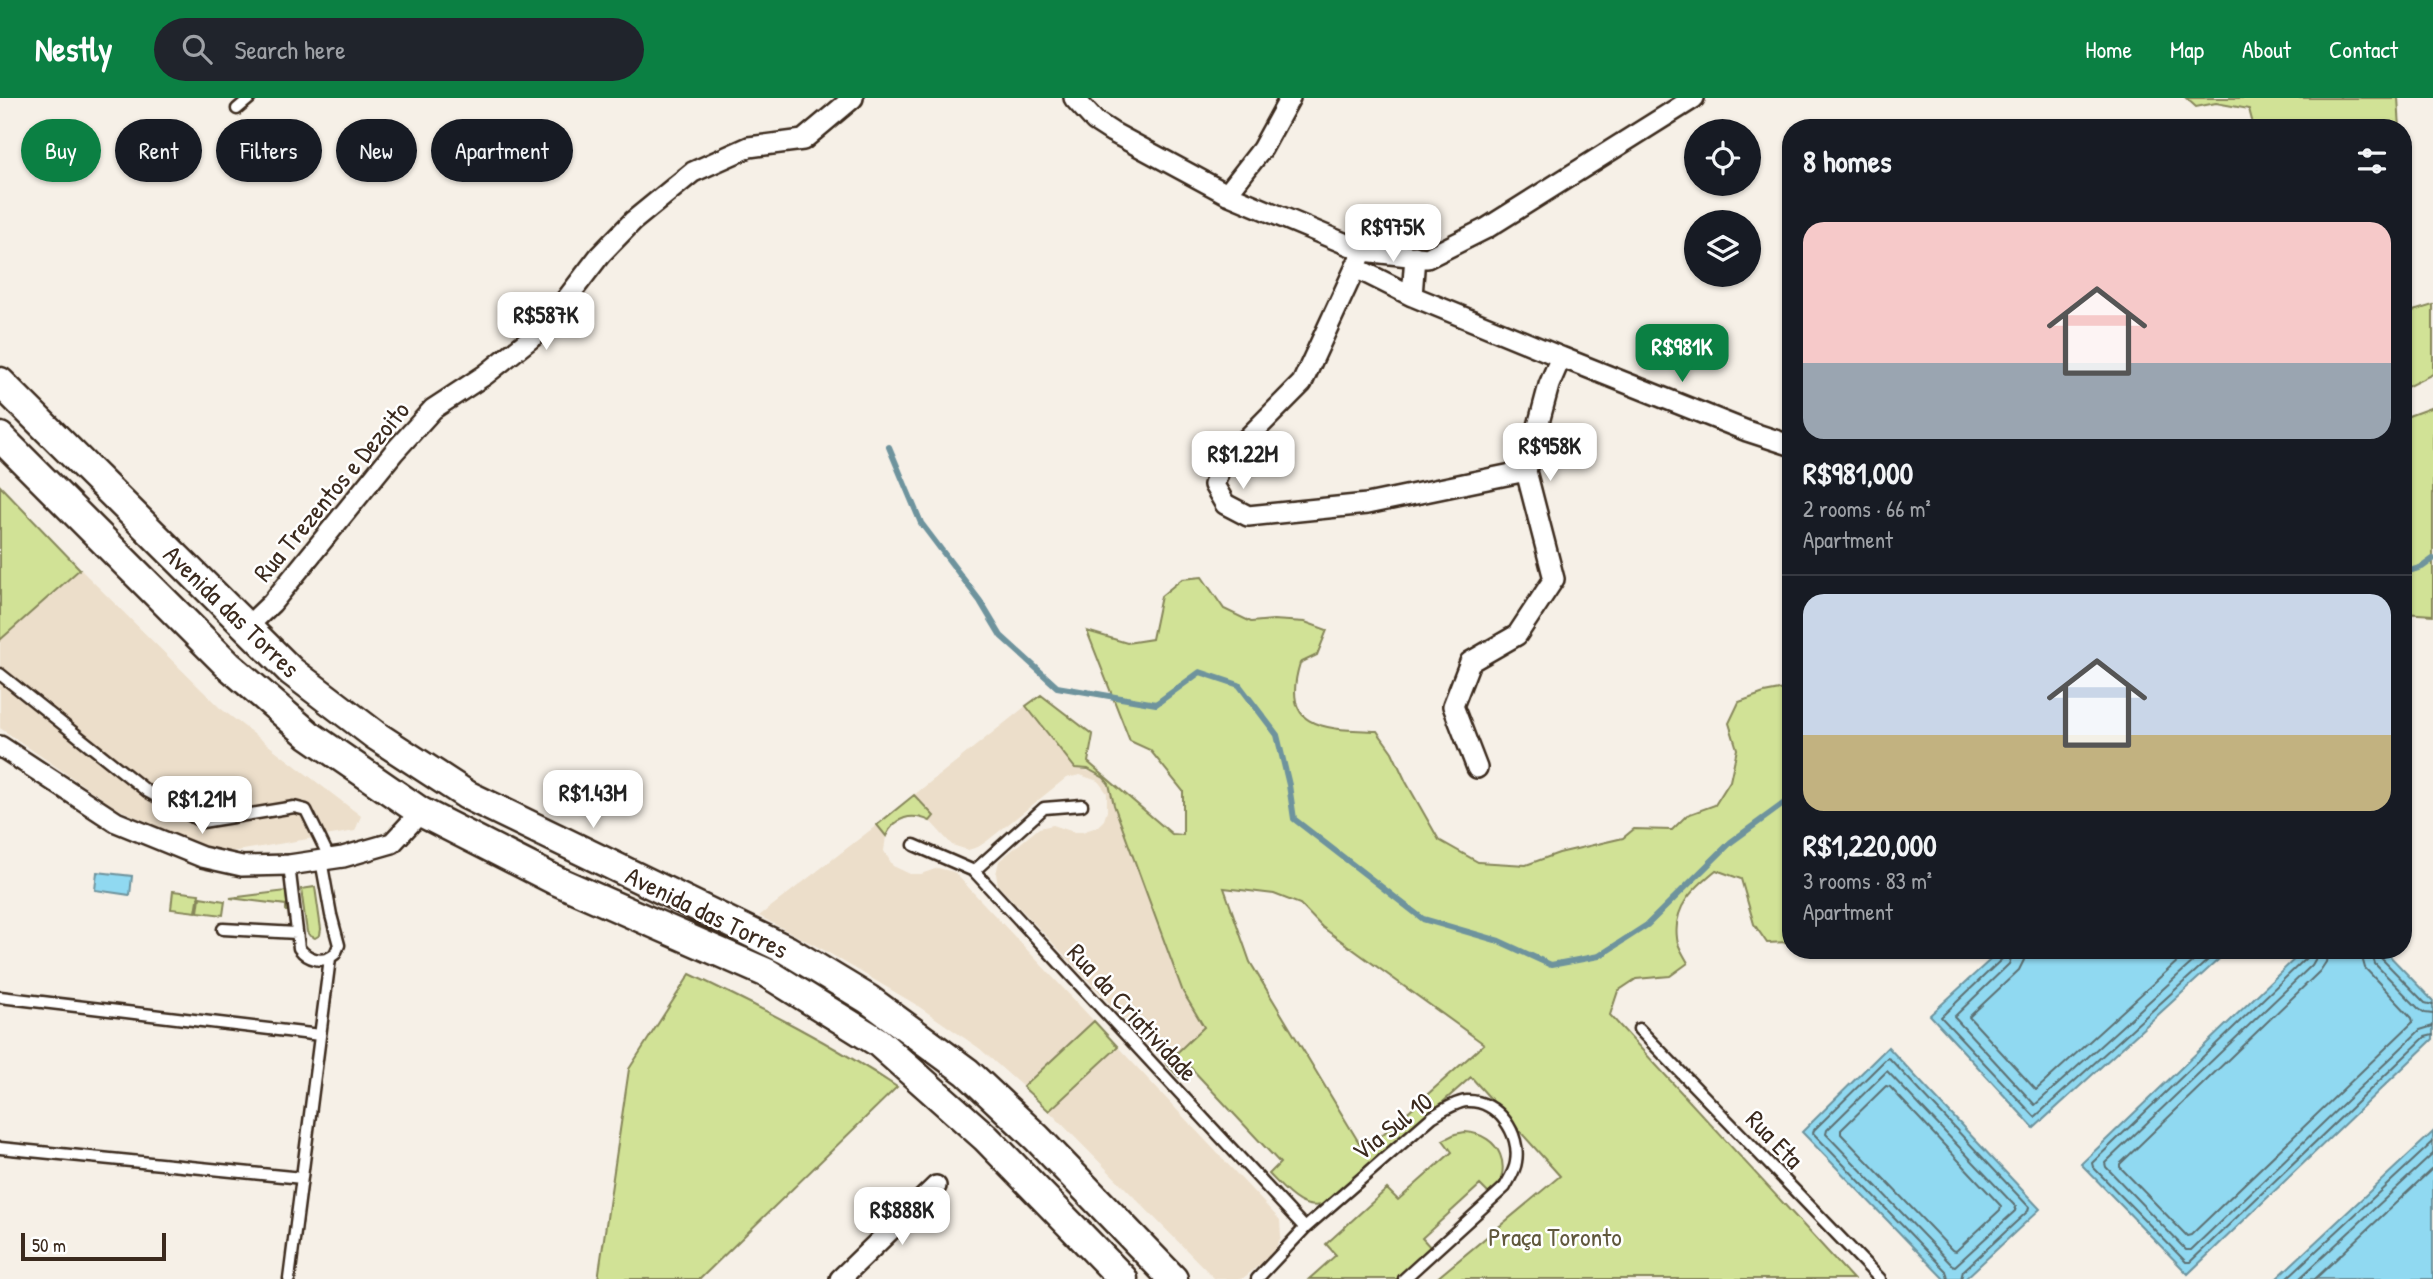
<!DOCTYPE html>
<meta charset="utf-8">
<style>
body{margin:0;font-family:"Patrick Hand",sans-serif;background:#20242c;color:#f1f3f6;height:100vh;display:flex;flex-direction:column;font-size:26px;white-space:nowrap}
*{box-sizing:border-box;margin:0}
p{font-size:23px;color:#9ea1a6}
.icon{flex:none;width:38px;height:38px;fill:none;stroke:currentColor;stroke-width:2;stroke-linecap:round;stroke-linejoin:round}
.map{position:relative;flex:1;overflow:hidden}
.drawer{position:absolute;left:1782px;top:21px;width:630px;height:840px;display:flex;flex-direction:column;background:#171b24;border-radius:28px;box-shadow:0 2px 5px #0004}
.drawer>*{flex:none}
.banner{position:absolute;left:21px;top:21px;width:665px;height:63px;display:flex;gap:14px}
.tools{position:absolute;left:1684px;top:21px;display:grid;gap:14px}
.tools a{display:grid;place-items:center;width:77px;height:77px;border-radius:50%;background:#171b24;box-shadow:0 2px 5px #0004;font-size:35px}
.scale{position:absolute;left:21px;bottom:18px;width:145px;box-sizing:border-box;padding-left:7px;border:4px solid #3b2a1e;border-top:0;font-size:19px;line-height:24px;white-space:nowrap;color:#3b2a1e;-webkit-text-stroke:5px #fff;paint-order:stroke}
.price{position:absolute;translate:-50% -60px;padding:0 16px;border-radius:14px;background:#fff;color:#222;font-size:23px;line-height:46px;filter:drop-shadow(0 2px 4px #0008)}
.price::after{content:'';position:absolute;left:50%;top:42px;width:21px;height:16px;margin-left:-10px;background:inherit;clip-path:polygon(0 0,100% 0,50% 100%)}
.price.on{background:#0b8043;color:#fff}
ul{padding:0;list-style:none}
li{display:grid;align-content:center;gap:14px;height:371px;padding:0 21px}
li+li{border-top:2px solid #363941}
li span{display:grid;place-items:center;height:217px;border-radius:21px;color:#555}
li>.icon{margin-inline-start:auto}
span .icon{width:126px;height:126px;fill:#fffc;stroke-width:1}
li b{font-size:30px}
h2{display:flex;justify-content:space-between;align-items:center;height:84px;padding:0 21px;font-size:30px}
.pill{padding:0 24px;border-radius:32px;background:#171b24;box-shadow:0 2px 5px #0004;font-size:24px;line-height:63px}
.pill.on{background:#0b8043;color:#fff}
header{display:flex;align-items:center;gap:42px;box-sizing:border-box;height:98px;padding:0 35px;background:#0b8043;color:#fff}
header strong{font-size:33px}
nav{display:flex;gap:38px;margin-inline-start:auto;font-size:24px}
.search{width:490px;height:63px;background:#20242c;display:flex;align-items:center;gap:18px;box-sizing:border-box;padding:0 24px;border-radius:38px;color:#9ea1a6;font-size:26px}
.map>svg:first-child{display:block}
</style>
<header>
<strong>Nestly</strong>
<div class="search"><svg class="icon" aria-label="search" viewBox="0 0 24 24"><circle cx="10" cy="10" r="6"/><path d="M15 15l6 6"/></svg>Search here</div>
<nav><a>Home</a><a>Map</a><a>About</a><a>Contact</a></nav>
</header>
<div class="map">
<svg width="2433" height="1181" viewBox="0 0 2433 1181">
<rect width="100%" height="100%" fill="#f6f0e7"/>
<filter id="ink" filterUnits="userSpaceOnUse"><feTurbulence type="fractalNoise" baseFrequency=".0143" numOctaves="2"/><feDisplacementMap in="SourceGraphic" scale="14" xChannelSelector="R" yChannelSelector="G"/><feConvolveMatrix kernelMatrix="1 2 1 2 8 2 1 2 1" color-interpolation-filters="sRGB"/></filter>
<g filter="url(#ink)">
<!-- built -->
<path fill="#ecdeca" d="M80 471 220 610 361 718 355 733 219 756 116 710 0 630V542Z
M1026 608 1075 670 1097 675 1109 686 1114 707 1183 894 1205 929 1166 965 998 787 996 776 999 763 1039 730 1053 727 1074 734H1082L1097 729 1104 722 1107 713V695L1098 683 1080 677 1066 680 987 743 978 749 968 752 952 747 930 723 934 718 914 697Z
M877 727 886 738 884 753 893 768 910 776H921L938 770 954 774 1094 923 1023 989 979 950 915 906 822 851 759 818Z
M1118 949 1280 1122 1281 1139 1273 1156 1242 1181H1215L1049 1013Z"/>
<!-- green -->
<path fill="#d1e296" stroke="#86865a" stroke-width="2" fill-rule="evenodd" d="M2186 0H2398L2400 30H2254L2249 11 2216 5 2196 9Z
M2433 207V276L2403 291V216Z
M2433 309V517L2403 515V320Z
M0 388 80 471 0 542Z
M1202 479 1224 511 1251 524 1273 522 1305 524 1327 532 1317 557 1300 565C1279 633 1326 631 1377 633L1392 654 1406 684 1439 742 1478 764 1526 767 1559 755 1623 740 1634 731 1672 732 1687 717 1715 707 1730 683 1737 651 1729 625 1739 604 1764 595 1790 590V844L1767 845 1754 826 1741 781 1716 772C1694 790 1673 808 1677 840 1677 848 1684 857 1688 865L1670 878 1636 881 1618 893 1610 917 1853 1181H1436L1560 1078 1471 979 1330 1105C1302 1116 1286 1093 1269 1076L1280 1065 1190 969 1179 979 1166 965 1204 929 1183 894 1114 707 1109 686 1104 680 1088 671 1075 670 1026 608 1041 597 1093 637 1088 664 1172 736 1183 737V693L1150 652 1130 643 1087 533 1127 545 1152 541 1161 498 1182 481ZM1224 790 1274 796 1300 806 1322 829 1484 946 1364 1053 1250 864Z
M914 697 934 718 930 723C912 715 895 718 886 738L877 727Z
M315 789 321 831 320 837 315 840 310 838 307 834 301 791Z
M173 793 199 796 196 814 171 811Z
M286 793 288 813H286V807L230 800Z
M200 799 225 803 223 817 198 814Z
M690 876C762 910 831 945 897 989L700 1181H598L629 971Z
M1094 923 1118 949 1049 1013 1023 989Z
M1465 1034C1500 1036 1515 1071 1491 1098L1480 1087 1422 1140 1432 1151 1399 1181H1309L1336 1157 1326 1146 1387 1091 1398 1102 1452 1054 1443 1042 1455 1036Z"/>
<!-- water -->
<path fill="#90d9f1" stroke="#6e939d" stroke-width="2" d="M97 774 132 778 130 797 95 792Z
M2001 852H2229L2034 1030 1930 917Z
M2304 852H2384L2433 903V941L2188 1176 2081 1066Z
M1888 949 2040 1111 1965 1181H1944L1802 1034Z
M2433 1034V1181H2276Z"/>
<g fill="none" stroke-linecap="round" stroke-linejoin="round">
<!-- shore -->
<path stroke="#5d7072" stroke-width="2" d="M2005 852 2003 860 1941 919 2035 1019 2219 852
M2014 852 2009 866 1954 919 2035 1007 2206 852
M2025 852 2024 862 2019 872 1969 919 2036 992 2190 852
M2308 852 2306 860 2092 1065 2093 1069 2186 1164H2190L2425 939 2433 937
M2317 852 2316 860 2312 867 2105 1065 2106 1069 2186 1152H2191L2420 932 2433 928
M2328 852 2326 864 2320 873 2120 1066V1069L2187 1138 2191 1137 2413 924 2412 920 2365 870 2360 852
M2371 852 2375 866 2419 911 2425 915 2433 916
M2379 852 2381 860 2425 905 2433 907
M1887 973 2016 1109 2015 1113 1955 1168 1952 1167 1826 1036 1827 1032Z
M1886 988 1890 989 2001 1108 2000 1112 1956 1153 1952 1152 1841 1036V1032Z
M1948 1181 1946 1173 1813 1035 1814 1032 1887 960 1890 961 2029 1109 2028 1113 1963 1173 1961 1181
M2286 1181 2433 1044
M2299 1181 2433 1056
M2315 1181 2433 1070"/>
<!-- stream -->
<path stroke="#6e939d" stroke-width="6" d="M889 349 921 425 980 503 1001 538 1057 589 1156 606 1200 574 1239 587 1277 637 1289 687 1294 721 1423 821 1499 843 1551 867 1599 858 1647 827 1731 744 1790 701
M2403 475 2422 469 2433 461"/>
<defs>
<path id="service" d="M237 11 250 0
M0 576 148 694 202 724 294 709 306 712 330 761
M914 747 974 773 1305 1130
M289 767 299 850C308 862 323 866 335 856L339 847 331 817 321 762
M974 773 1044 710 1082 707
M223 831 297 835
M0 899 320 937
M1639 931 1880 1181
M0 1050 302 1080
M289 1181 330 860
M1257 1181 1305 1130 1432 1019C1442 1013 1455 1004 1467 1003 1498 1002 1521 1036 1516 1064 1515 1073 1509 1081 1505 1089L1404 1181"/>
<path id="minor" d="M1074 0 1095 23 1112 34 1227 96 1363 153 1427 160 1487 130 1694 0
M1227 96 1262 51 1290 0
M1363 153 1302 285 1221 367 1214 387 1225 406 1248 418 1367 406 1526 373
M1415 158 1412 198 1561 259 1549 287 1526 373 1554 481 1517 537 1470 564 1453 608 1477 670
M1356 170 1412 198
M1561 259 1747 333 1790 347
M246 530 272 505 394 354 433 311 485 277 535 237 558 212 600 157 633 123 693 74 749 49 803 42 853 0
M0 648 116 724 202 759 242 768 289 767 343 759 392 745 421 714
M840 1181 936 1088"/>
<path id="secondary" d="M0 284 291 573 375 637 467 697 787 852 868 901 967 974 1037 1040 1173 1181
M0 339 228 567 309 637 421 714 555 782 767 875 878 944 986 1040 1123 1181"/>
</defs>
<!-- service casing -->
<use href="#service" stroke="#3b2a1e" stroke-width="15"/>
<!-- minor casing -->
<use href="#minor" stroke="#3b2a1e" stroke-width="24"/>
<!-- secondary casing -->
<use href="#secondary" stroke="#3b2a1e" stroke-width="33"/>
<!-- service -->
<use href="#service" stroke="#fff" stroke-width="10"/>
<!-- minor -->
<use href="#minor" stroke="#fff" stroke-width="19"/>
<!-- secondary -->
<use href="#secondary" stroke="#fff" stroke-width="28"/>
</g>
</g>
<g text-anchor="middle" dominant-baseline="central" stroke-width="5" stroke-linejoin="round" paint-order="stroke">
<!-- street labels -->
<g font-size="26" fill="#3b2a1e" stroke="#fff">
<text transform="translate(331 393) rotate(-50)">Rua Trezentos e Dezoito</text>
<text transform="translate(232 513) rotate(44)">Avenida das Torres</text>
<text transform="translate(707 814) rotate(26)">Avenida das Torres</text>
<text transform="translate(1133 914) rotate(47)">Rua da Criatividade</text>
<text transform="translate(1392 1028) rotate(-38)">Via Sul 10</text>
<text transform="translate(1775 1041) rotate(46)">Rua Eta</text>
</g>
<!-- park labels -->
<g font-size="26" fill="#60583c" stroke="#fff">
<text x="1555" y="1138">Praça Toronto</text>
</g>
</g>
</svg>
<div class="tools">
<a><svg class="icon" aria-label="locate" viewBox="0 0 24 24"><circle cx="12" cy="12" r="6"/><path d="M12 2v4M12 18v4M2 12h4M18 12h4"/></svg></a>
<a><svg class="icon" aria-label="layers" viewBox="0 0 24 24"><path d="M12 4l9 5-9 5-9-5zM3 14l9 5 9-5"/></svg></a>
</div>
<div class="scale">50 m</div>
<b class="price" style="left:1393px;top:166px">R$975K</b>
<b class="price" style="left:546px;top:254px">R$587K</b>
<b class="price on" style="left:1682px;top:286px">R$981K</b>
<b class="price" style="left:1550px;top:385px">R$958K</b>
<b class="price" style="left:1243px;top:393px">R$1.22M</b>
<b class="price" style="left:593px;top:732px">R$1.43M</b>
<b class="price" style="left:202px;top:738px">R$1.21M</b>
<b class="price" style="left:902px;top:1149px">R$888K</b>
<div class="banner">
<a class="pill on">Buy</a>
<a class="pill">Rent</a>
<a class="pill">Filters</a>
<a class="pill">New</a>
<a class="pill">Apartment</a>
</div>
<section class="drawer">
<h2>8 homes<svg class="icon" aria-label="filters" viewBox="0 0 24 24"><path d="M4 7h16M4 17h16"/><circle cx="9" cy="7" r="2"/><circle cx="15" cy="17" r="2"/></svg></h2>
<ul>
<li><span style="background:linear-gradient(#f6c9c9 65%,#9aa5b1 0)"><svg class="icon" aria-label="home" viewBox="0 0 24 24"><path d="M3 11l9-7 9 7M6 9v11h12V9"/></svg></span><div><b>R$981,000</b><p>2 rooms · 66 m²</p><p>Apartment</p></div></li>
<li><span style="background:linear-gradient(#c9d6e8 65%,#c2b280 0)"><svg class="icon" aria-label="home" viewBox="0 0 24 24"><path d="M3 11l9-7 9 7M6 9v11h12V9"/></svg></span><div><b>R$1,220,000</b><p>3 rooms · 83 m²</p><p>Apartment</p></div></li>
</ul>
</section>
</div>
